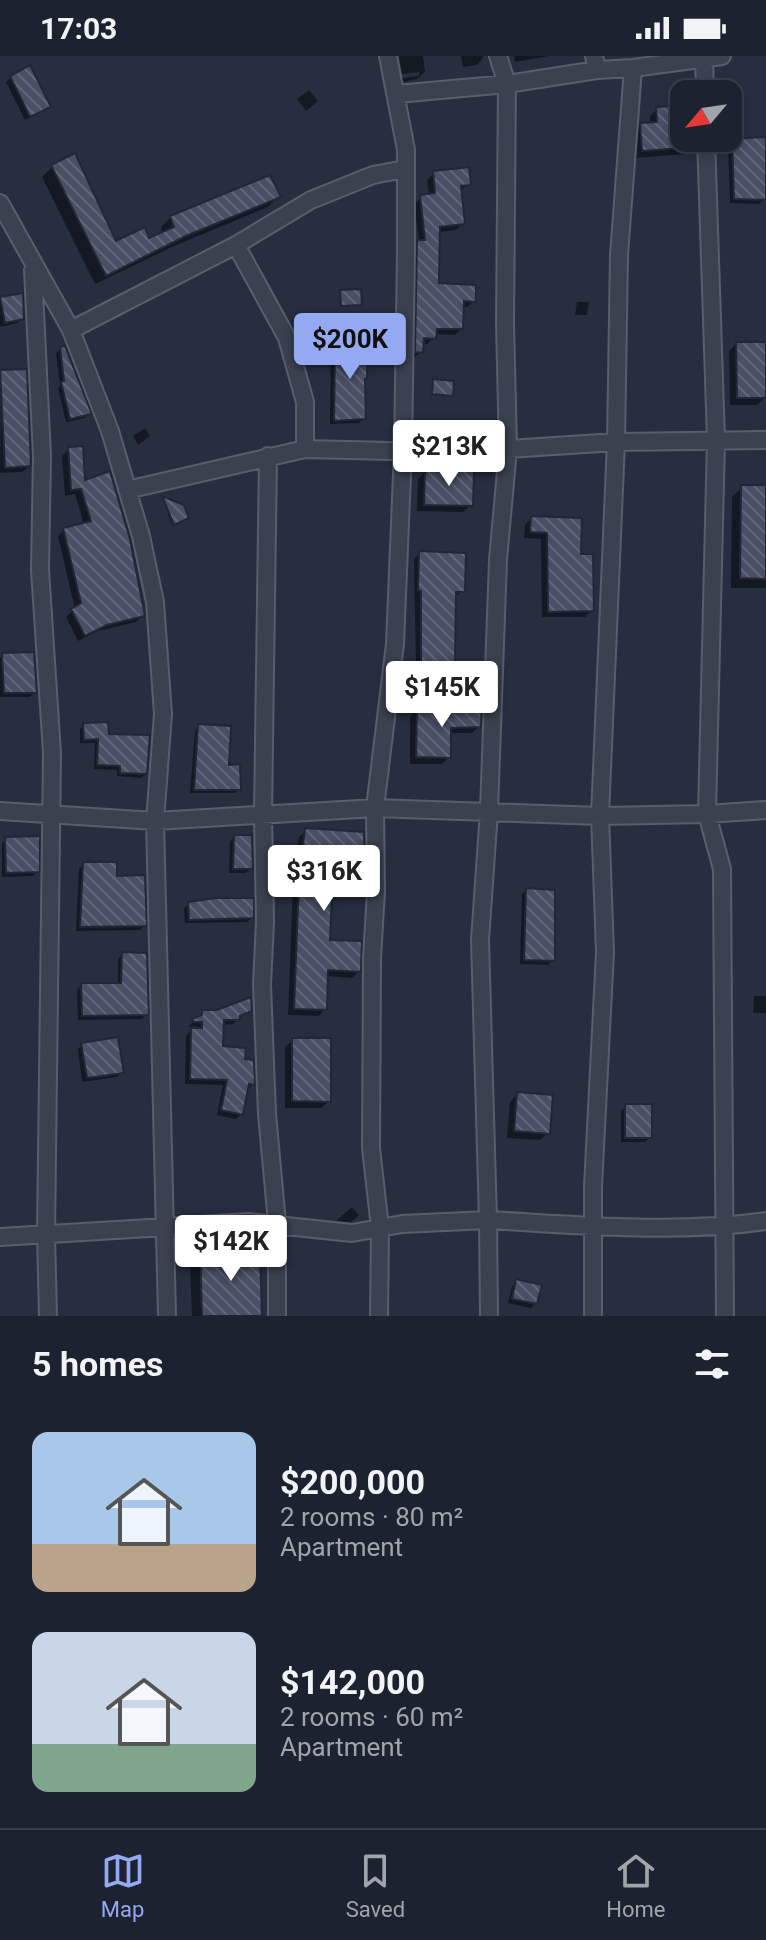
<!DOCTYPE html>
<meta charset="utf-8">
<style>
body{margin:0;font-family:Roboto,sans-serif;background:#252a38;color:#f1f3f6;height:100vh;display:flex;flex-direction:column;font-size:30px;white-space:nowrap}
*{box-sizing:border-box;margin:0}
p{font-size:26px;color:#a0a4ab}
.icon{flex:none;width:44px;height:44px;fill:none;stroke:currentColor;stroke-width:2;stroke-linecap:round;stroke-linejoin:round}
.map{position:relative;height:1260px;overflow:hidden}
.details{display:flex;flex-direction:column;background:#1d2230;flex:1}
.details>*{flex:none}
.needle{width:52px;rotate:241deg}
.buttons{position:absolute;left:670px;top:24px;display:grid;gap:16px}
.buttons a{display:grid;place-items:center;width:72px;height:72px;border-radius:16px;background:#1d2230;box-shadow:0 4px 12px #0003,0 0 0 2px #3b3f4c;font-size:40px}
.price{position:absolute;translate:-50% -68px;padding:0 18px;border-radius:8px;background:#fff;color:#222;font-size:26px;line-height:52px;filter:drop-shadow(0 2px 4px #0008)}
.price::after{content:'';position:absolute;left:50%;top:48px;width:24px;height:18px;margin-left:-12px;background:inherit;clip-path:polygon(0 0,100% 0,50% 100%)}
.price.active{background:#95a9f3;color:#111}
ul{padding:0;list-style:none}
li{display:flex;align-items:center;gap:24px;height:200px;padding:0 32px}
li span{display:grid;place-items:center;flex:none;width:224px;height:160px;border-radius:16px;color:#555}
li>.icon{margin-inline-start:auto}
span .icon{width:96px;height:96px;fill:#fffc;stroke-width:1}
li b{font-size:34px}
h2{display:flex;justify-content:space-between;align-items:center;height:96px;padding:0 32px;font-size:34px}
.status{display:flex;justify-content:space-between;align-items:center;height:56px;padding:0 40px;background:#1d2230;direction:ltr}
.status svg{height:22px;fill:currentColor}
.menu{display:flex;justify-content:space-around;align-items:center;height:112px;border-top:2px solid #3b3f4c;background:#1d2230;font-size:22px;color:#a0a4ab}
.menu a{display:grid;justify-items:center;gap:4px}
.menu .active{color:#95a9f3}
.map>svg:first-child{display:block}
</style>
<div class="status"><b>17:03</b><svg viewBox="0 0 49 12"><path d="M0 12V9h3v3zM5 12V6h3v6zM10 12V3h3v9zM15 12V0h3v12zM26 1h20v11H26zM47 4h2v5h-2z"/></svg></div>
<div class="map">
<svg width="766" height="1260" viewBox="0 0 766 1260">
<defs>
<pattern id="building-back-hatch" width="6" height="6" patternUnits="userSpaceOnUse" patternTransform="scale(2)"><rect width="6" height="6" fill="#494f64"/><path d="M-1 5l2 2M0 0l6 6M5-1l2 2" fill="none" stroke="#616679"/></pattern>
</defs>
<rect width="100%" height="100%" fill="#272e40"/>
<!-- shadow -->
<path fill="#0007" d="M388 0H423L425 16 417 23 403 26 402 22 419 20V16L402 18 399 0Z
M461 0H483V2L477 9 463 11Z
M514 0H549L515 6Z
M11 21 49 50 25 64 6 26Z
M309 34 318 45 306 55 297 43Z
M657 53 673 65H684V82H693V90L686 98 635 102 633 76 641 69 650 68V61Z
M733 85 766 112 764 143 759 148 730 147 728 90Z
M74 100 115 188 148 185 163 178 161 171 171 161 278 140 268 151 174 190 95 228 42 121 52 111Z
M434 117 469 128 459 135 463 167 456 174 438 176 437 229 474 245 467 251H462L461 273 455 279 434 278 428 288H421V296L414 302H410L411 193 419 185 414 148 421 141 429 140 427 124Z
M21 239 22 263 17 267 0 271V243Z
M577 246H589L587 259H575Z
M736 288 765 341 757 349H730L729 295Z
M336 289 364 362 359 367 330 368 331 294Z
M61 293 89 357 85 362 66 366 58 332 60 330 56 297Z
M1 316 29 410 22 416 0 417Z
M145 372 150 380 138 389 133 380Z
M69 393 143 559 136 566 98 575 78 585 66 561 75 553 58 480 64 474 84 469 75 438 65 440 62 400Z
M425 416 471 449 463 456 417 455 418 423Z
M742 431H766V532H731L732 441Z
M162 442 182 450 185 464 172 469Z
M532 462 579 500 592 554 585 561H542L541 483 524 482 525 469Z
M420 497 463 535 454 541 453 606 447 612H416L414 503Z
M3 599 35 636 30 641H0V602Z
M417 654 479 670 472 677H449V701L442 708H410V661Z
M84 669 107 680 146 718 141 722 117 720V714L94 713 95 687H80V673Z
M199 670 227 711 239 733 235 737H190L195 675Z
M306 774 363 820 356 827 330 825 327 886 359 915 352 922 326 920 325 953 319 960 288 959 293 830 299 781Z
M234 781 251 812 246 817H229L230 786Z
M6 783 38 815 33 820 2 821V788Z
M84 808 115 822 145 869 140 874 76 875 79 813Z
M527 834 553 904 548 909 520 908 522 838Z
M189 848 252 861 247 866 185 867 184 852Z
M123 898 147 958 142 963 78 964 77 934 82 929H118V903Z
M754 940H766V957H753Z
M250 954 233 968 222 969 221 992 243 1005 253 1028 247 1034 241 1058 236 1063 217 1059 223 1029 185 1028 186 980 195 970 188 971 203 956Z
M293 984 329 1045 321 1052H285V991Z
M82 989 121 1016 117 1021 82 1026 78 993Z
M517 1038 548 1077 540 1084 507 1082 510 1046Z
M626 1050 650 1081 645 1086H621V1055Z
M352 1151 359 1159 357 1161 351 1166 336 1165Z
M201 1196 260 1260H192L190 1206Z
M517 1226 535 1247 531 1252 508 1247 512 1230Z"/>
<!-- building -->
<path fill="url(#building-back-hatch)" stroke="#222737" stroke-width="2" d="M30 9 51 51 30 61 10 20Z
M674 50 675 63H684V92L642 95 640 67 657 66 656 51Z
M766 81V144L734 143 732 83Z
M75 97 116 185 145 171 149 182 174 171 170 160 270 119 281 141 186 180 106 220 51 109Z
M469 111 471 129 461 130 465 168 440 171 439 227 476 229V246L464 245 463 273H437L436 283 424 282 423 297 415 296 417 184H425L420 139 435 137 433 115Z
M361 233 362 249 341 250 340 234Z
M23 237 24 263 5 267 0 241Z
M736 286H766V342H737Z
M335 287 368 288 367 323H365L366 363 334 365Z
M65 290 92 358 70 363 61 326 64 325 60 291Z
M27 313 31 410 5 412 0 314Z
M433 323 454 325 453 340 432 338Z
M83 390 85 424 110 415 130 483 145 560 107 569 85 580 71 553 81 547 63 472 91 465 81 433 71 434 68 391Z
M425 414 474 415 473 450 424 449Z
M741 429H766V523L740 522Z
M162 440 184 449 189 462 174 469Z
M531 460 582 462 581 498H593L594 555 548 556 547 477 530 476Z
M419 495 466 497 465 536H456L455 607 421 606V535L418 534Z
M34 596 37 637H4L2 597Z
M417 652 482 653 481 671 451 672V702L416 701Z
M108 666 109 678 150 679 147 718 120 717V710L97 709 98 683 84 684 83 667Z
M198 668 231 670 229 709 240 708 241 734H194Z
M305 772 364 776 365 821 333 818 330 884 362 885 361 916 328 914 327 954 294 953 299 822Z
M234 779H252L253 813H233Z
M40 780V816L6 817 5 781Z
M83 806H117V820L145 819 147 870 80 871Z
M526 832 555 834V905L524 904Z
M216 842H254V862L189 864 188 846Z
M122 896 147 897 149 959 82 960 81 927H121Z
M251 941 252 955 240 960V964H224L223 990 246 992 245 1003 254 1004 255 1029 249 1028 243 1059 221 1054 227 1024 190 1023 191 972H202V966H193L192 963 202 959V954H217Z
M118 981 124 1017 87 1022 81 987Z
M292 982H331V1046L292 1045Z
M517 1036 553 1039 550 1078 514 1075Z
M625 1048H652V1082H625Z
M260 1193 262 1260H202L200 1194Z
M516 1223 542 1229 537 1248 512 1243Z"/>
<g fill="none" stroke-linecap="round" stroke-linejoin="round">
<defs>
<path id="street" d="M704 2 705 38
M597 14 633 12 722 0
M397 38 507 28 498 0
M706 82 716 384 707 758 722 813 725 1260
M0 147 71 274 110 375 141 480 155 546 163 658 155 765 167 1260
M236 189 287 282 305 346V393
M33 214 42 400 40 514 52 697 46 1179 48 1260
M71 274 236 189 311 144 373 119 405 113
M268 400 263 759 265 866 262 928 267 1058 277 1167V1260
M127 434 305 393 434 396 508 393 505 267 507 28 597 14 594 0
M0 755 155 765 375 752 600 760 707 758 766 754
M0 1181 248 1166 352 1177 402 1168 488 1164 480 884 489 755 498 504 508 393 616 386 766 384
M379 1260 380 1172 371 1092 372 902 376 835 375 752 395 588 403 394 406 196V94L388 0
M489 1260 488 1164C580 1169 675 1178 766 1165
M593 1260V1131L605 896 600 760 616 386 619 199 633 12"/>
</defs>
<!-- street casing -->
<use href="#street" stroke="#595e6d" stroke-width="20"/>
<!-- street -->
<use href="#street" stroke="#3c4150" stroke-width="16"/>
</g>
</svg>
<div class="buttons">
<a><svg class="needle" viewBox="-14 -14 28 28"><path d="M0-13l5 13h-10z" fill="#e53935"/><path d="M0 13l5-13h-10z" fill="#a0a4ab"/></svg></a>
</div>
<b class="price active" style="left:350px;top:325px">$200K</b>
<b class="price" style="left:449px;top:432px">$213K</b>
<b class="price" style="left:442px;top:673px">$145K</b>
<b class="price" style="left:324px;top:857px">$316K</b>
<b class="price" style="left:231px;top:1227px">$142K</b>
</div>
<section class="details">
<h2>5 homes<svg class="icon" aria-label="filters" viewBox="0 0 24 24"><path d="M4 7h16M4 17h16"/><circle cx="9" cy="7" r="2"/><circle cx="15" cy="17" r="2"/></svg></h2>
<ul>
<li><span style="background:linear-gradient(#a9c7e8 70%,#b9a48a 0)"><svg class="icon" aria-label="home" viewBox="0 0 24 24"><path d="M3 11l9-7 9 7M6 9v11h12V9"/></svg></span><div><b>$200,000</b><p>2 rooms · 80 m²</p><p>Apartment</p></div></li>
<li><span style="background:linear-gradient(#c9d6e8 70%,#7fa58c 0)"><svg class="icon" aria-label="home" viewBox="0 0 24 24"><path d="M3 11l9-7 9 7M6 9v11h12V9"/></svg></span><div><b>$142,000</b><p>2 rooms · 60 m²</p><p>Apartment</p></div></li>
</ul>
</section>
<nav class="menu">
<a class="active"><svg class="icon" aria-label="map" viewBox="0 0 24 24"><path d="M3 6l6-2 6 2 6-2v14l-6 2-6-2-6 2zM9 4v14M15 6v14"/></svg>Map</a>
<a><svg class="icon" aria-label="saved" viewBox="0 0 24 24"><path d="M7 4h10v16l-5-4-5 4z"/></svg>Saved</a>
<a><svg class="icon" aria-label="home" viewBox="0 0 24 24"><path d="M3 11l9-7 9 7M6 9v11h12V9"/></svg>Home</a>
</nav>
